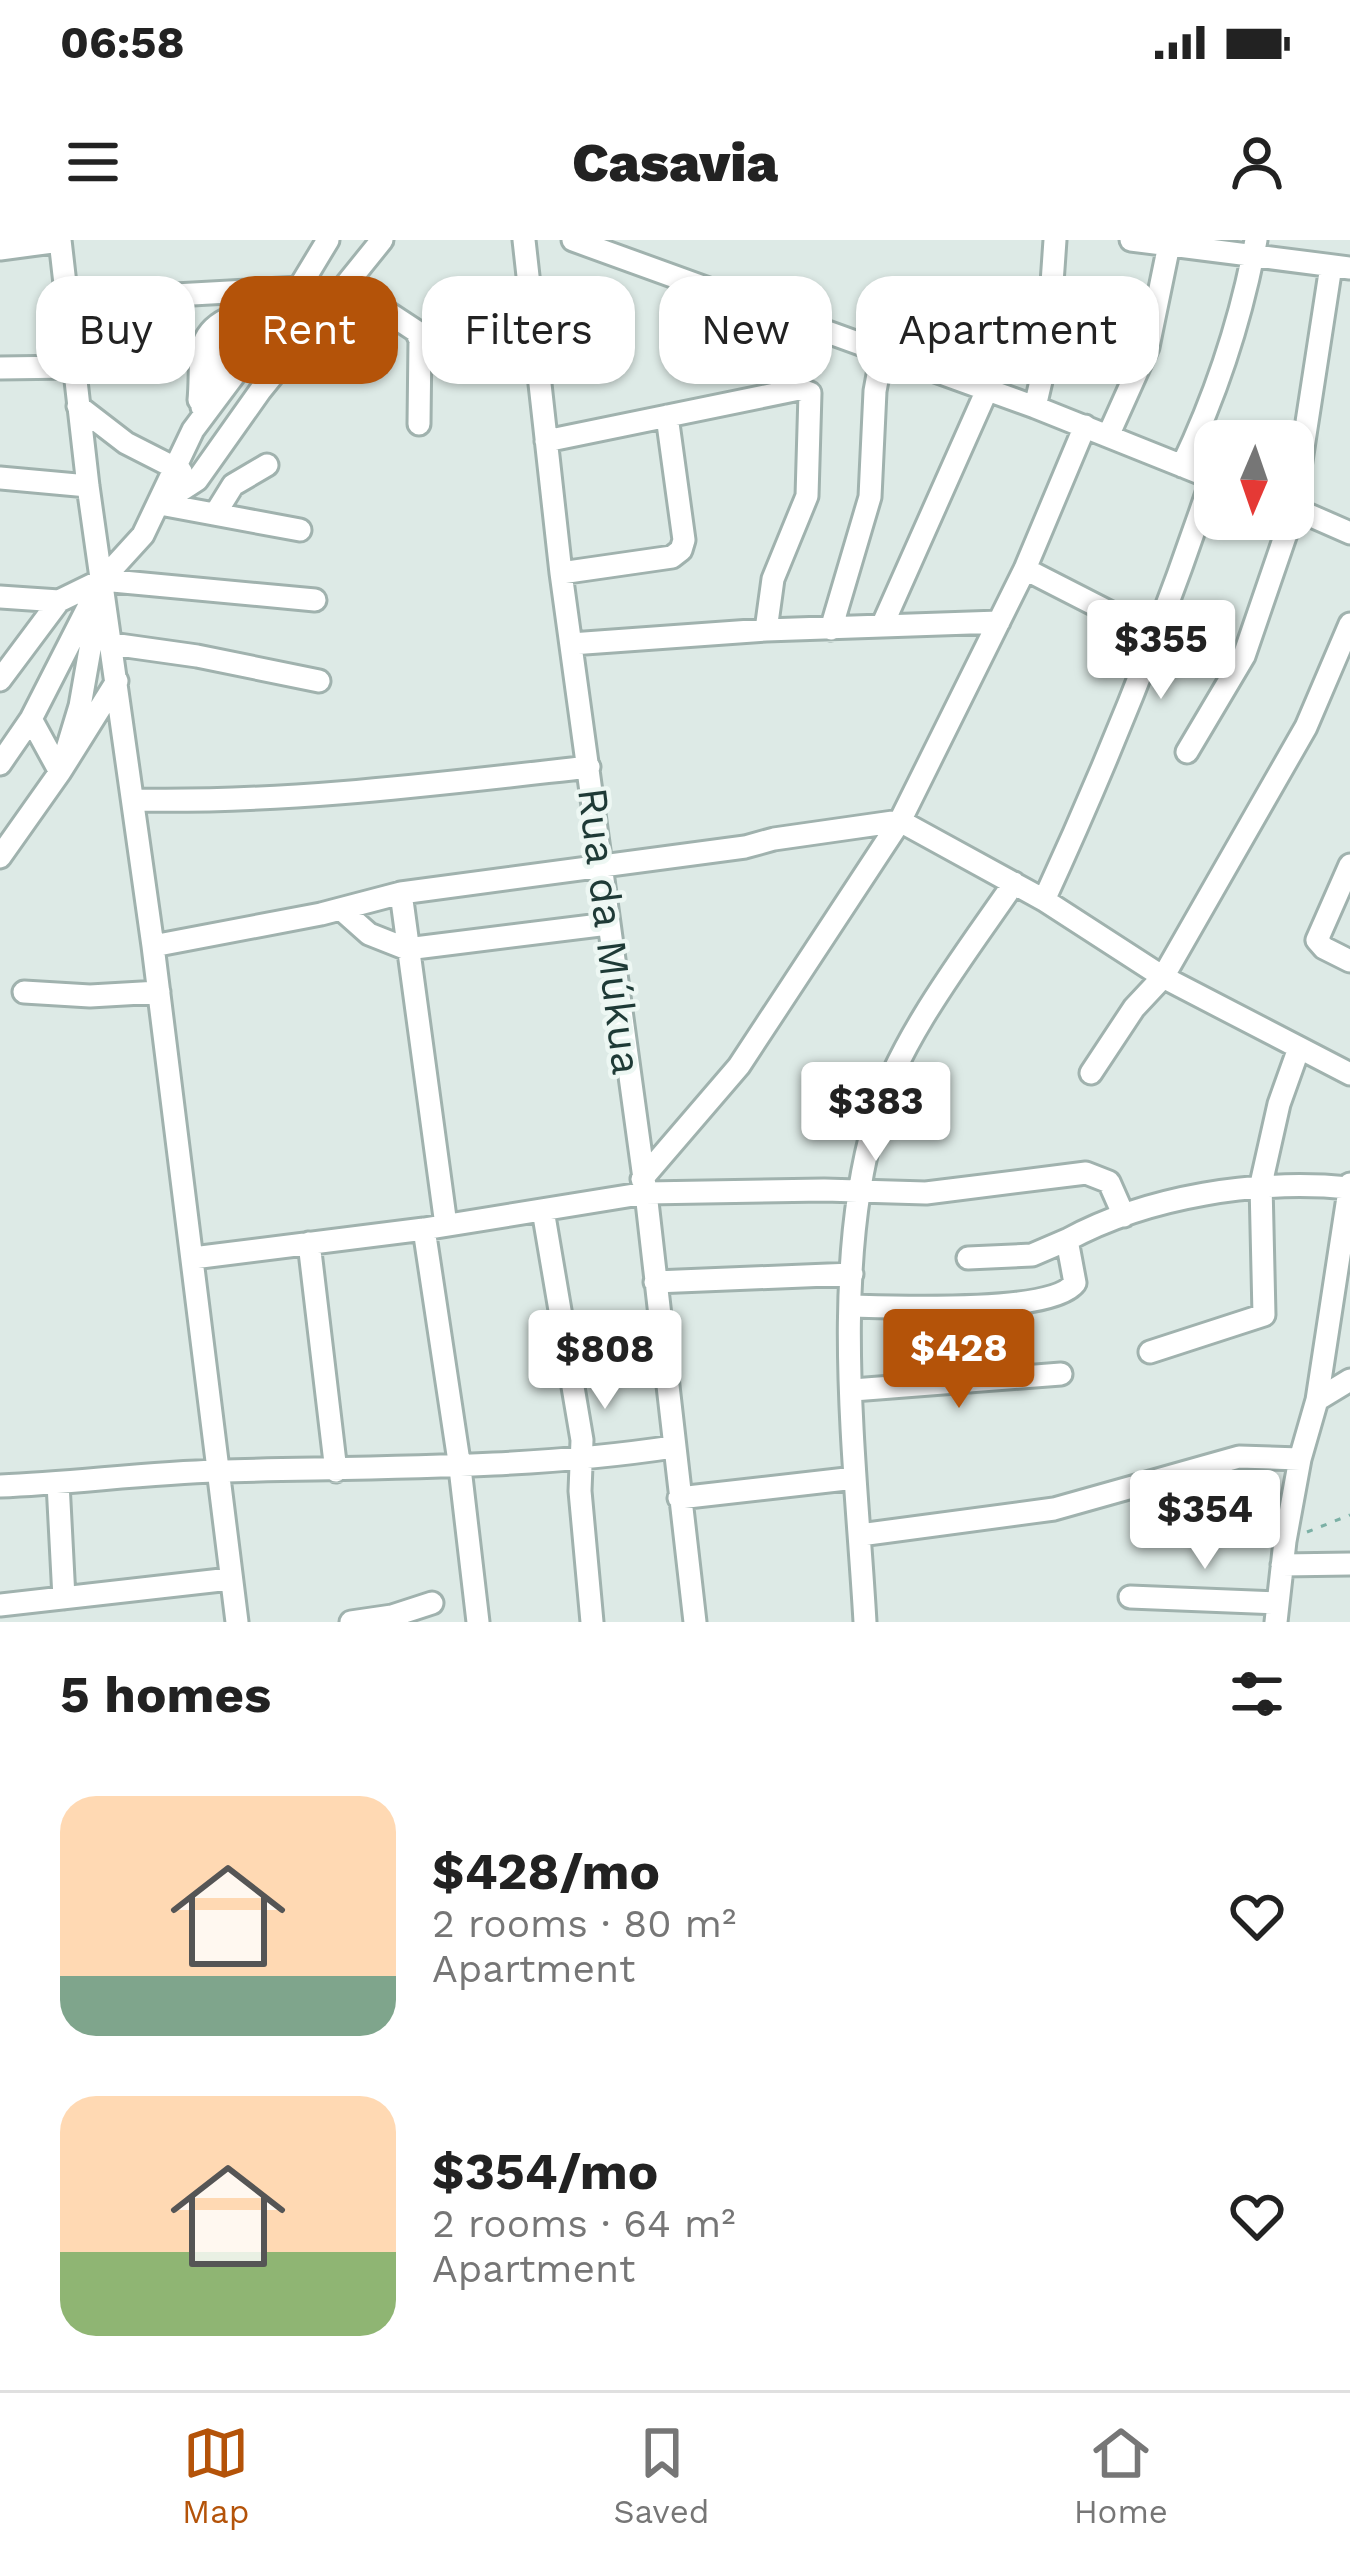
<!DOCTYPE html>
<meta charset="utf-8">
<style>
body{margin:0;font-family:"Work Sans",sans-serif;background:#f6f6f6;color:#222;height:100vh;display:flex;flex-direction:column;font-size:45px;white-space:nowrap}
*{box-sizing:border-box;margin:0}
p{font-size:39px;color:#767676}
.icon{flex:none;width:66px;height:66px;fill:none;stroke:currentColor;stroke-width:2;stroke-linecap:round;stroke-linejoin:round}
.map{position:relative;height:1382px;overflow:hidden}
.drawer{display:flex;flex-direction:column;background:#fff;flex:1}
.drawer>*{flex:none}
.guide{position:absolute;left:36px;top:36px;width:1278px;height:108px;display:flex;gap:24px}
.needle{width:78px;rotate:182deg}
.buttons{position:absolute;left:1194px;top:180px;display:grid;gap:24px}
.buttons a{display:grid;place-items:center;width:120px;height:120px;border-radius:24px;background:#fff;box-shadow:0 3px 9px #0004;font-size:60px}
.price{position:absolute;translate:-50% -102px;padding:0 27px;border-radius:12px;background:#fff;color:#222;font-size:39px;line-height:78px;filter:drop-shadow(0 3px 6px #0008)}
.price::after{content:'';position:absolute;left:50%;top:72px;width:36px;height:27px;margin-left:-18px;background:inherit;clip-path:polygon(0 0,100% 0,50% 100%)}
.price.selected{background:#b45309;color:#fff}
ul{padding:0;list-style:none}
li{display:flex;align-items:center;gap:36px;height:300px;padding:0 60px}
li span{display:grid;place-items:center;flex:none;width:336px;height:240px;border-radius:36px;color:#555}
li>.icon{margin-inline-start:auto}
span .icon{width:144px;height:144px;fill:#fffc;stroke-width:1}
li b{font-size:51px}
h2{display:flex;justify-content:space-between;align-items:center;height:144px;padding:0 60px;font-size:51px}
.tag{padding:0 42px;border-radius:36px;background:#fff;box-shadow:0 3px 9px #0004;font-size:42px;line-height:108px}
.tag.selected{background:#b45309;color:#fff}
.status{display:flex;justify-content:space-between;align-items:center;height:84px;padding:0 60px;background:#fff;direction:ltr}
.status svg{height:33px;fill:currentColor}
header{display:flex;justify-content:space-between;align-items:center;height:156px;padding:0 60px;background:#fff;font-size:54px;font-weight:800}
.menu{display:flex;justify-content:space-around;align-items:center;height:168px;border-top:3px solid #e0e0e0;background:#fff;font-size:33px;color:#767676}
.menu a{display:grid;justify-items:center;gap:6px}
.menu .selected{color:#b45309}
.map>svg:first-child{display:block}
</style>
<div class="status"><b>06:58</b><svg viewBox="0 0 49 12"><path d="M0 12V9h3v3zM5 12V6h3v6zM10 12V3h3v9zM15 12V0h3v12zM26 1h20v11H26zM47 4h2v5h-2z"/></svg></div>
<header><svg class="icon" aria-label="menu" viewBox="0 0 24 24"><path d="M4 6h16M4 12h16M4 18h16"/></svg>Casavia<svg class="icon" aria-label="person" viewBox="0 0 24 24"><circle cx="12" cy="8" r="4"/><path d="M4 21q1-7 8-7t8 7"/></svg></header>
<div class="map">
<svg width="1350" height="1382" viewBox="0 0 1350 1382">
<rect width="100%" height="100%" fill="#ddeae6"/>
<g fill="none" stroke-linecap="round" stroke-linejoin="round">
<defs>
<path id="minor" d="M60 0 88 246 153 706 237 1382
M524 0 561 333 646 953 695 1382
M573 0 1035 167 1215 239
M1131 0 1350 28
M0 9 60 1
M346 45 416 91 420 100 419 184
M66 61 299 48
M0 128 73 127
M199 160C203 119 191 90 240 74
M78 166 126 203 181 231
M202 167C223 110 223 88 276 51
M1035 167 1047 115 1055 0
M1108 196 1148 107 1170 0
M546 201 799 149 810 153 807 256 773 339 766 390
M1182 226C1217 153 1241 80 1256 0
M0 238 88 246
M160 264 197 240 260 151 382 0
M160 264 300 290
M1293 268 1350 293
M1293 273 1331 26
M215 274 233 245 267 225
M1025 329 1156 396
M561 333 672 317 681 310 684 300 667 176
M0 357 59 361 102 340 315 360
M882 386 987 150
M831 389 870 257 875 151 882 113
M112 404 197 416 319 441
M571 404 766 390 999 382
M0 440 59 361
M31 479 60 532 117 441
M1187 512 1244 416 1291 279
M0 524 31 479 102 340 143 295 193 190 299 48 328 0
M134 560C287 563 437 544 589 527
M0 617 60 532 80 466 98 364
M1350 625 1317 700 1324 708 1350 721
M401 653 446 985
M1044 660C1108 521 1164 382 1212 238
M342 670 369 694 407 709 608 684
M153 706 321 674 401 653 745 607 774 599 900 581 1044 660 1163 737 1350 834
M24 752 90 756 159 752
M1091 833 1134 768 1163 737 1306 487 1350 384
M642 939 739 826 900 581 1025 329 1085 186
M543 970 582 1200 580 1251 592 1382
M424 989 460 1228 478 1382
M309 1003 336 1231
M193 1018 424 989 646 953 824 950 926 953 1086 933 1109 942 1124 976
M968 1018 1032 1015 1067 1000
M655 1042 852 1034
M850 1066C892 1067 1052 1074 1075 1043L1067 1000C1148 956 1258 939 1349 948
M1150 1112 1264 1075 1261 944 1279 864 1299 808
M853 1150 1061 1134
M1317 1160 1350 1140
M58 1243 64 1358
M0 1246C73 1243 146 1233 218 1231 371 1227 521 1230 673 1207
M679 1258 855 1238
M860 1295 1054 1269 1239 1217 1300 1219
M1282 1325 1350 1324
M1130 1357 1278 1363
M0 1365 230 1339
M351 1382 392 1376 432 1363
M865 1382C856 1224 830 1033 875 880 899 799 966 713 1014 643
M1276 1382 1285 1301 1300 1219 1317 1160 1350 944"/>
</defs>
<!-- minor casing -->
<use href="#minor" stroke="#a0b2ae" stroke-width="27"/>
<!-- path -->
<path stroke="#7bb0a5" stroke-width="3" stroke-dasharray="6 9" stroke-linecap="butt" d="M1307 1292 1350 1275"/>
<!-- minor -->
<use href="#minor" stroke="#fff" stroke-width="21"/>
</g>
<g text-anchor="middle" dominant-baseline="central" stroke-width="9" stroke-linejoin="round" paint-order="stroke">
<!-- street labels -->
<g font-size="42" fill="#1e3a36" stroke="#edf7f3">
<text transform="translate(610 691) rotate(83)">Rua da Múkua</text>
</g>
</g>
</svg>
<div class="buttons">
<a><svg class="needle" viewBox="-14 -14 28 28"><path d="M0-13l5 13h-10z" fill="#e53935"/><path d="M0 13l5-13h-10z" fill="#767676"/></svg></a>
</div>
<b class="price" style="left:1161px;top:462px">$355</b>
<b class="price" style="left:876px;top:924px">$383</b>
<b class="price selected" style="left:959px;top:1171px">$428</b>
<b class="price" style="left:605px;top:1172px">$808</b>
<b class="price" style="left:1205px;top:1332px">$354</b>
<div class="guide">
<a class="tag">Buy</a>
<a class="tag selected">Rent</a>
<a class="tag">Filters</a>
<a class="tag">New</a>
<a class="tag">Apartment</a>
</div>
</div>
<section class="drawer">
<h2>5 homes<svg class="icon" aria-label="filters" viewBox="0 0 24 24"><path d="M4 7h16M4 17h16"/><circle cx="9" cy="7" r="2"/><circle cx="15" cy="17" r="2"/></svg></h2>
<ul>
<li><span style="background:linear-gradient(#ffd9b3 75%,#7fa58c 0)"><svg class="icon" aria-label="home" viewBox="0 0 24 24"><path d="M3 11l9-7 9 7M6 9v11h12V9"/></svg></span><div><b>$428/mo</b><p>2 rooms · 80 m²</p><p>Apartment</p></div><svg class="icon" aria-label="heart" viewBox="0 0 24 24"><path d="M12 20l-8-8c-3-5 5-10 8-4 3-6 11-1 8 4z"/></svg></li>
<li><span style="background:linear-gradient(#ffd9b3 65%,#8fb573 0)"><svg class="icon" aria-label="home" viewBox="0 0 24 24"><path d="M3 11l9-7 9 7M6 9v11h12V9"/></svg></span><div><b>$354/mo</b><p>2 rooms · 64 m²</p><p>Apartment</p></div><svg class="icon" aria-label="heart" viewBox="0 0 24 24"><path d="M12 20l-8-8c-3-5 5-10 8-4 3-6 11-1 8 4z"/></svg></li>
</ul>
</section>
<nav class="menu">
<a class="selected"><svg class="icon" aria-label="map" viewBox="0 0 24 24"><path d="M3 6l6-2 6 2 6-2v14l-6 2-6-2-6 2zM9 4v14M15 6v14"/></svg>Map</a>
<a><svg class="icon" aria-label="saved" viewBox="0 0 24 24"><path d="M7 4h10v16l-5-4-5 4z"/></svg>Saved</a>
<a><svg class="icon" aria-label="home" viewBox="0 0 24 24"><path d="M3 11l9-7 9 7M6 9v11h12V9"/></svg>Home</a>
</nav>
